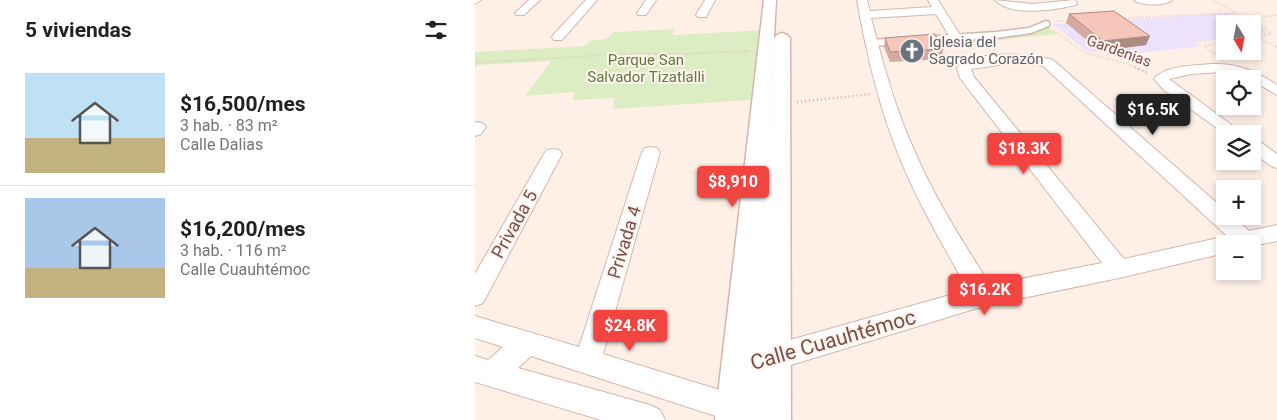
<!DOCTYPE html>
<html lang="es">
<meta charset="utf-8">
<style>
body{margin:0;font-family:Roboto,sans-serif;background:#f6f6f6;color:#202124;height:100vh;display:flex;flex-direction:column;font-size:19px;white-space:nowrap}
*{box-sizing:border-box;margin:0}
p{font-size:16px;color:#757577}
.icon{flex:none;width:28px;height:28px;fill:none;stroke:currentColor;stroke-width:2;stroke-linecap:round;stroke-linejoin:round}
.map{position:relative;flex:1;overflow:hidden}
.side{display:flex;flex-direction:column;background:#fff;width:475px}
.side>*{flex:none}
.needle{width:32px;rotate:170deg}
.controls{position:absolute;left:741px;top:15px;display:grid;gap:10px}
.controls a{display:grid;place-items:center;width:45px;height:45px;border-radius:0px;background:#fff;box-shadow:0 2px 8px #0003;font-size:25px}
.price{position:absolute;translate:-50% -42px;padding:0 11px;border-radius:5px;background:#f24441;color:#fff;font-size:16px;line-height:32px;filter:drop-shadow(0 1px 2px #0008)}
.price::after{content:'';position:absolute;left:50%;top:30px;width:15px;height:11px;margin-left:-8px;background:inherit;clip-path:polygon(0 0,100% 0,50% 100%)}
.price.selected{background:#222;color:#fff}
ul{padding:0;list-style:none}
li{display:flex;align-items:center;gap:15px;height:125px;padding:0 25px}
li+li{border-top:1px solid #e0e0e0}
li span{display:grid;place-items:center;flex:none;width:140px;height:100px;border-radius:0px;color:#555}
li>.icon{margin-inline-start:auto}
span .icon{width:60px;height:60px;fill:#fffc;stroke-width:1}
li b{font-size:21px}
h2{display:flex;justify-content:space-between;align-items:center;height:60px;padding:0 25px;font-size:21px}
main{display:flex;flex:1;min-height:0}
.map>svg:first-child{display:block}
</style>
<main>
<section class="side">
<h2>5 viviendas<svg class="icon" aria-label="filters" viewBox="0 0 24 24"><path d="M4 7h16M4 17h16"/><circle cx="9" cy="7" r="2"/><circle cx="15" cy="17" r="2"/></svg></h2>
<ul>
<li><span style="background:linear-gradient(#bfe0f5 65%,#c2b280 0)"><svg class="icon" aria-label="home" viewBox="0 0 24 24"><path d="M3 11l9-7 9 7M6 9v11h12V9"/></svg></span><div><b>$16,500/mes</b><p>3 hab. · 83 m²</p><p>Calle Dalias</p></div></li>
<li><span style="background:linear-gradient(#a9c7e8 70%,#c2b280 0)"><svg class="icon" aria-label="home" viewBox="0 0 24 24"><path d="M3 11l9-7 9 7M6 9v11h12V9"/></svg></span><div><b>$16,200/mes</b><p>3 hab. · 116 m²</p><p>Calle Cuauhtémoc</p></div></li>
</ul>
</section>
<div class="map">
<svg width="802" height="420" viewBox="0 0 802 420">
<rect width="100%" height="100%" fill="#fef0e6"/>
<!-- education -->
<path fill="#ede2fb" d="M754 13 765 16 788 29 791 33 778 35V24H750V39L720 42 726 46 650 55 642 49 616 52 610 50 578 24Z"/>
<!-- green -->
<path fill="#ddedc3" d="M571 26 583 34 467 46 461 40Z
M201 29 197 35 289 30 276 100 137 109 140 98 97 100 100 92 50 96 76 61 3 65 0 68V52L110 46 115 41 131 39 139 32Z"/>
<g fill="none" stroke-linecap="round" stroke-linejoin="round">
<defs>
<path id="pedestrian" d="M571 21 574 22V26L556 33 521 38 396 46 391 43 396 40 521 32 554 28Z"/>
<path id="minor" d="M0 0H6L0 4Z
M54 0H65L49 15H41L40 13Z
M111 0H122L87 40H79L77 37 79 34Z
M171 0H181L171 15H163L162 13Z
M230 0H240L231 17H223L221 15Z
M382 0H392L395 11 457 7 453 0H463L487 38 485 41H477L461 14 396 18C408 63 420 109 440 152 460 199 488 242 515 285L627 263 485 78 482 68C495 50 558 53 578 60L750 210V216H757L774 231 802 225V241L778 246V244H750V253L644 278 509 306 290 373 281 369 277 360 281 351 290 347 493 290C468 245 441 200 422 151 403 103 391 51 382 0ZM544 62 568 66 752 236 649 259 499 77 496 69Z
M520 0 557 4 600 0 602 3 601 5C580 10 535 17 520 0Z
M659 0H697C690 6 666 6 659 0Z
M737 64C763 63 781 71 802 85V95L778 81V79L761 73 748 72 716 74 694 79 769 134H750L689 90 679 79C688 66 722 65 737 64Z
M3 122 9 124 11 127 6 134 0 136V123Z
M778 140 784 141 802 154V168L796 166 778 153Z
M176 147 182 148 185 152 128 354 277 400 282 410 277 420H253L56 356 43 368 175 405 185 410 190 420H126L0 382V356L13 360 28 347 0 338V316L104 347 167 152 170 148Z
M78 149 84 150 87 154 8 303 0 306V274L69 154 72 150Z"/>
<path id="tertiary" d="M289 0H301L278 420H240Z
M307 33 312 35 315 38 316 420H278L299 38 302 35Z"/>
</defs>
<!-- pedestrian casing -->
<use href="#pedestrian" stroke="#d4b6ad" stroke-width="3"/>
<!-- minor casing -->
<use href="#minor" stroke="#d4b6ad" stroke-width="2"/>
<!-- tertiary casing -->
<use href="#tertiary" stroke="#d4b6ad" stroke-width="3"/>
<!-- path-far1 -->
<path stroke="#dba99e" stroke-width="2" stroke-dasharray="0.5 2.5" stroke-linecap="butt" d="M737 0 790 28 796 34 778 38
M647 18 761 13
M771 18 802 15
M582 21H595
M579 31 610 53 653 64 663 69
M782 38 802 47
M730 46 741 55
M730 46 750 42
M467 50 478 62
M0 63 166 53 210 54 274 51"/>
<!-- path -->
<path stroke="#dba99e" stroke-width="2.5" stroke-dasharray="1 3" stroke-linecap="butt" d="M660 67 673 73
M322 102 396 94"/>
<!-- pedestrian -->
<use href="#pedestrian" fill="#fff" fill-rule="evenodd"/>
<!-- minor -->
<use href="#minor" fill="#fff" fill-rule="evenodd"/>
<!-- tertiary -->
<use href="#tertiary" fill="#fff" fill-rule="evenodd"/>
</g>
<!-- wall -->
<path fill="#d4aaa1" d="M594 14 671 45 625 51 591 23Z
M410 38 468 49 467 59 415 62 409 47Z"/>
<!-- shaded-wall -->
<path fill="#ac8b83" d="M675 36 671 45 625 51 628 41Z"/>
<!-- building -->
<path fill="#f6c6bb" stroke="#ac8b83" d="M639 11 675 36 628 41 594 14Z
M460 34 468 49 415 52 410 38Z"/>
<!-- icons -->
<defs>
<symbol id="church-disc" viewBox="-11 -11 22 22"><circle r="9.5" fill="#6b7280" stroke="#fff5ee"/><path d="M-1.2-6h2.4v3.5h3.3v2.4h-3.3V6h-2.4V-.1h-3.3v-2.4h3.3Z" fill="#fff"/></symbol>
</defs>
<g fill-rule="evenodd">
<use href="#church-disc" x="423" y="37" width="28" height="28"/>
</g>
<g text-anchor="middle" dominant-baseline="central" stroke-width="4" stroke-linejoin="round" paint-order="stroke">
<!-- far-worship labels -->
<g font-size="15" fill="#5b616d" stroke="#fff5ee" text-anchor="start">
<text x="454" y="42">Iglesia del<tspan x="454" dy="17">Sagrado Corazón</tspan></text>
</g>
<!-- far-street labels -->
<g font-size="15" fill="#7a4f48" stroke="#fff5ee">
<text transform="translate(644 51) rotate(20)">Gardenias</text>
</g>
<!-- far-park labels -->
<g font-size="15" fill="#5c7a3c" stroke="#fff5ee">
<text x="171" y="60">Parque San<tspan x="171" dy="17">Salvador Tizatlalli</tspan></text>
</g>
<!-- street labels -->
<g font-size="18" fill="#7a4f48" stroke="#fff5ee">
<text transform="translate(39 224) rotate(-61)">Privada 5</text>
<text transform="translate(149 242) rotate(-73)">Privada 4</text>
</g>
<!-- near-street labels -->
<g font-size="21" fill="#7a4f48" stroke="#fff5ee">
<text transform="translate(358 340) rotate(-16)">Calle Cuauhtémoc</text>
</g>
</g>
</svg>
<div class="controls">
<a><svg class="needle" viewBox="-14 -14 28 28"><path d="M0-13l5 13h-10z" fill="#e53935"/><path d="M0 13l5-13h-10z" fill="#757577"/></svg></a>
<a><svg class="icon" aria-label="locate" viewBox="0 0 24 24"><circle cx="12" cy="12" r="6"/><path d="M12 2v4M12 18v4M2 12h4M18 12h4"/></svg></a>
<a><svg class="icon" aria-label="layers" viewBox="0 0 24 24"><path d="M12 4l9 5-9 5-9-5zM3 14l9 5 9-5"/></svg></a>
<a>+</a>
<a>−</a>
</div>
<b class="price selected" style="left:678px;top:136px">$16.5K</b>
<b class="price" style="left:549px;top:175px">$18.3K</b>
<b class="price" style="left:258px;top:208px">$8,910</b>
<b class="price" style="left:510px;top:316px">$16.2K</b>
<b class="price" style="left:155px;top:352px">$24.8K</b>
</div>
</main>
